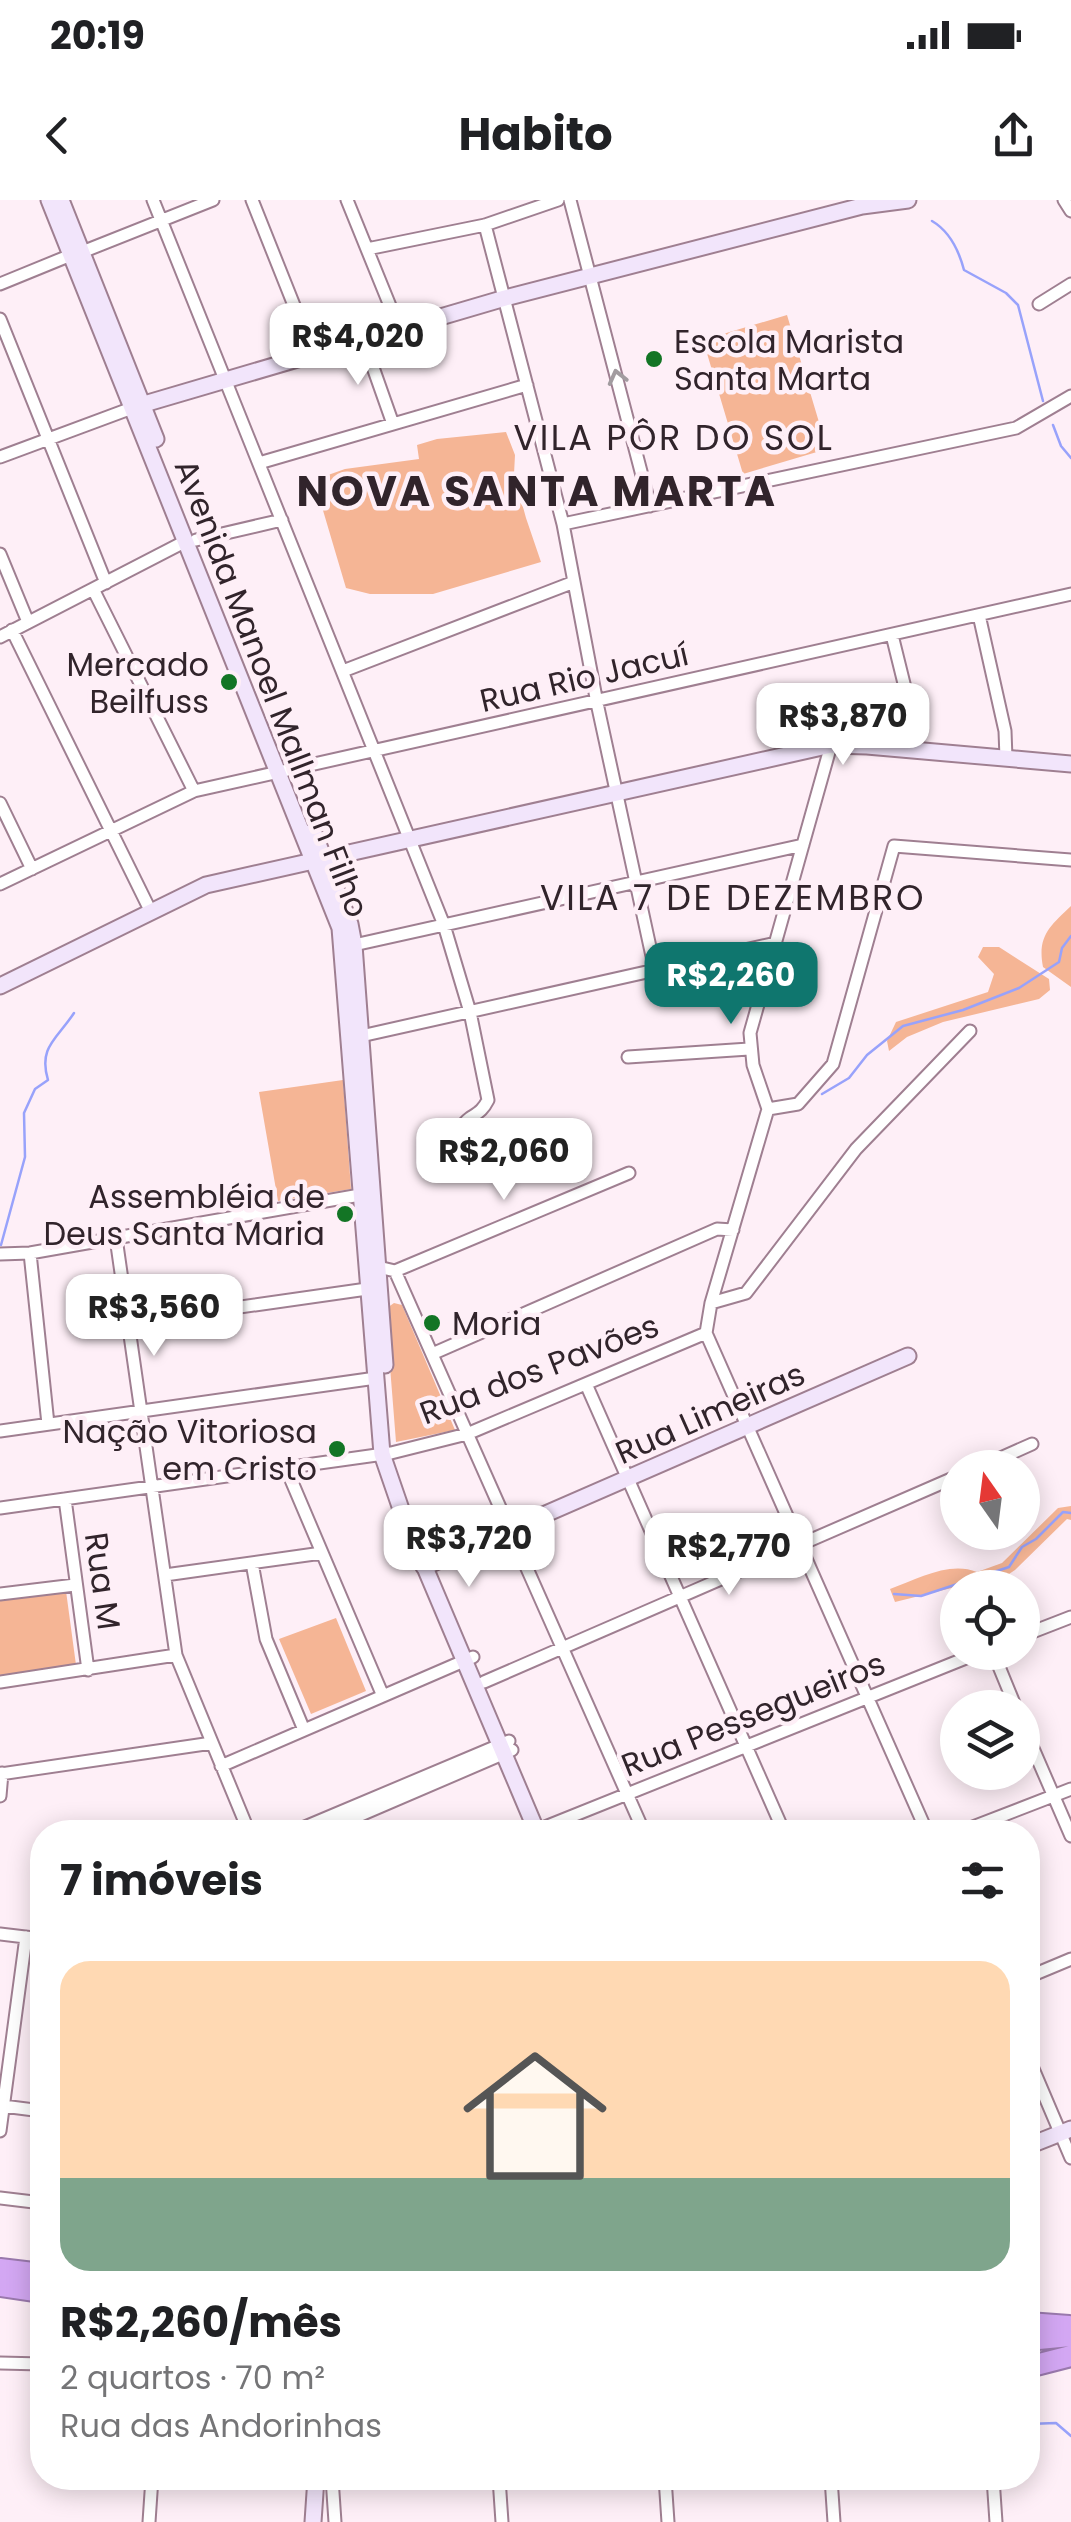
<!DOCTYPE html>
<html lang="pt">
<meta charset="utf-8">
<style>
body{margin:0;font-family:Poppins,sans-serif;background:#f6f6f6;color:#202124;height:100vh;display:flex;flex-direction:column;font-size:38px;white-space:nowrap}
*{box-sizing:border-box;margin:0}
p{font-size:32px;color:#757577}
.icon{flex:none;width:55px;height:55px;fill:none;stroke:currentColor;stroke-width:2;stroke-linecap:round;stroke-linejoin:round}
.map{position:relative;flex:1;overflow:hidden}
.sheet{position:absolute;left:30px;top:1620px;width:1010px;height:670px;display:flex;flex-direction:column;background:#fff;border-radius:40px;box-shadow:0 5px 25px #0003}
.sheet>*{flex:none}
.needle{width:65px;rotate:346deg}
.controls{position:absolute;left:940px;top:1250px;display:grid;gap:20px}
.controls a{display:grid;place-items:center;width:100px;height:100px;border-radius:50%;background:#fff;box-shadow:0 5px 25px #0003;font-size:50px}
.price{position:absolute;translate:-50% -85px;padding:0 22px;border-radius:20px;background:#fff;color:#222;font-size:32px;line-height:65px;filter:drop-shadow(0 2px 5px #0008)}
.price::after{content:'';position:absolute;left:50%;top:60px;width:30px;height:22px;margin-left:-15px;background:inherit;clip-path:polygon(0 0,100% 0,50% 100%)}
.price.current{background:#0f766e;color:#fff}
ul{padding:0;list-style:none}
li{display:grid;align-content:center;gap:20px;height:530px;padding:0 30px}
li+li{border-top:2px solid #e0e0e0}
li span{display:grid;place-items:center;height:310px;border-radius:30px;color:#555}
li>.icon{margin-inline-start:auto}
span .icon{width:180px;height:180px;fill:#fffc;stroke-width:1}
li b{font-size:42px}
h2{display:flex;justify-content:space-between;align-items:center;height:120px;padding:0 30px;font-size:42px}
.status{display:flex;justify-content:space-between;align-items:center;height:70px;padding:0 50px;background:#fff;direction:ltr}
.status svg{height:28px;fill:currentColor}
header{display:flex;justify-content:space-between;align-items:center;height:130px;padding:0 30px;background:#fff;font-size:45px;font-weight:700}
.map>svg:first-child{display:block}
</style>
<div class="status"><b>20:19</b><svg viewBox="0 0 49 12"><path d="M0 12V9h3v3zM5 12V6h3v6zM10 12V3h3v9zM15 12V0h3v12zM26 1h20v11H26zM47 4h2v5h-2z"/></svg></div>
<header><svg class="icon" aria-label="back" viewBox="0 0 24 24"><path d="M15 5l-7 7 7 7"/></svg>Habito<svg class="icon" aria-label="share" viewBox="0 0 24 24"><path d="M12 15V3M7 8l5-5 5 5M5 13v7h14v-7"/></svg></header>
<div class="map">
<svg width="1071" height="2322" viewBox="0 0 1071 2322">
<rect width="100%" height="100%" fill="#feeff7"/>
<!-- green -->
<path fill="#f5b595" d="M787 115 827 249 743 274 703 140Z
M506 232 515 255 514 274 526 318 541 362 433 394H370L346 388 314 280 345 269 419 259 417 245 437 239Z
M1071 706V787L1043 767C1037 736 1050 726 1071 706Z
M983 747H999L1049 779 1050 790 1039 799 943 822 907 837 889 851 887 841 896 822 988 792 994 774 978 757Z
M343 880 351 989 278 1001 259 892Z
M394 1103 402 1105 455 1230 396 1242 386 1116 387 1108Z
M1071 1306V1320L1067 1319 1015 1370 997 1382 980 1381 895 1402 890 1389C918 1379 949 1361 977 1372L1002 1363 1058 1308Z
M66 1391 76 1465 0 1476V1400Z
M336 1418 366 1491 311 1514 279 1439Z"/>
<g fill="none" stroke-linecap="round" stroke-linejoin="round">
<!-- stream -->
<path stroke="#98a2fb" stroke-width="2.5" d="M932 21C949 31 959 51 964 70L1006 93 1018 105 1043 201
M1053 225 1061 246 1071 258
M822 894 849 878 867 855 903 826 963 810 1019 788 1059 762 1062 748 1071 736
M1 1045 25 957 24 913 35 889 48 880C38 847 57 839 74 813
M894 1394 921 1396 1009 1367 1022 1347 1036 1339 1063 1312 1071 1313
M1028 2224 1056 2223 1071 2236"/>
<defs>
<path id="street" d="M153 0 444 725 470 812 488 900C483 910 479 912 470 918 450 933 461 953 468 973
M252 0 313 153
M347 0 399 128
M570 0 650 306
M1064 0 1071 11
M485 25 563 324 597 503 655 770
M367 49 485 25 558 0
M82 52 213 0
M0 84 71 55
M1039 104 1071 84
M0 119 106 383
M363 139 393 224
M0 257 132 208
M259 263 527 185
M563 324 1016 228 1071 196
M196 340 282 320
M0 354 28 422
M93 389 194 591
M979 415 1005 531 1006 558
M12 430 151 712
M892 435 914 524 916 550
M0 437 186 341
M343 471 574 382
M0 603 32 669
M0 684 194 591 1071 394
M354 745 803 645
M361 836 776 743
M628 857 749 849
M768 909 798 904 833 864 894 646 1071 660
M116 1038 176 1455 249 1632
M30 1053 48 1224
M0 1054 30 1053 360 995
M374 1066 395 1071 644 1632
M395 1071 629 973
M711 1103 746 1093 856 949 970 831
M128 1123 367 1089
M706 1133 711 1103 768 909 753 865 750 833 831 545
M706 1133 927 1632
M432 1154 717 1029 733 1030
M586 1184 784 1632
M0 1231 376 1178
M286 1268 383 1496
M978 1268 1032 1244
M65 1299 88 1470
M0 1308 391 1253 467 1234 706 1133
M252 1363 266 1439 304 1530
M165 1375 322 1353
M0 1394 75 1385
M1022 1436 1071 1417
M993 1452 1016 1508
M0 1482 176 1455
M484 1482 958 1276
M1022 1523 1071 1636
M221 1566 473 1457
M0 1574 212 1543
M0 1596 2 1573
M293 1632 509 1541
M321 1632 512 1550
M540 1632 545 1627 981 1452
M960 1632 1071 1589
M0 1734 42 1739
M1028 1777 1071 1759
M1028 1857 1071 1958
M3 1906 42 1911
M0 1931 26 1737
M0 1998 42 2003
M0 2163 42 2164
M332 2278 335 2322
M499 2278 502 2322
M665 2278 668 2322
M831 2278 834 2322
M993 2278 996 2322
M149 2322 152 2278"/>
<path id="secondary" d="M49 0 340 728 382 1254 404 1318 537 1632
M61 0 156 239
M134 207 505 98 862 6 908 0
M313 631 350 724 354 745 385 1165
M0 786 206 685 831 545 867 546 1071 564
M424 1367 908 1156
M1028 1946 1071 1929
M313 2322 316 2278"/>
<path id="highway" d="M0 2069 42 2074
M0 2086 42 2092
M1028 2123 1069 2126
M1028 2140 1071 2136
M1028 2167 1071 2156"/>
</defs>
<!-- street casing -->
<use href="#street" stroke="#9f7f91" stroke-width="15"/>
<!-- secondary casing -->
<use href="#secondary" stroke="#9f7f91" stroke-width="19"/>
<!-- highway casing -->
<use href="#highway" stroke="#9a79ad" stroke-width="24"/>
<!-- street -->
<use href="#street" stroke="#fff" stroke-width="11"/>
<!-- secondary -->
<use href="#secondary" stroke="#f2e5fb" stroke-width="15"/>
<!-- highway -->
<use href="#highway" stroke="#d3a7f3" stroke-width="20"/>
</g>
<!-- one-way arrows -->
<defs><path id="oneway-chevron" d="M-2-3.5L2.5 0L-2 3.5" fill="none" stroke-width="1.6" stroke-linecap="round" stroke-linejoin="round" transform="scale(2.5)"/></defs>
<use stroke="#a29ca0" href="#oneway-chevron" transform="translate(617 177) rotate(-104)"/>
<!-- markers -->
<g fill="#137525" stroke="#feeff7" stroke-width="4">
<circle cx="654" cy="159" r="10"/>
<circle cx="229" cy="482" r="10"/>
<circle cx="345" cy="1014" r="10"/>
<circle cx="432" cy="1123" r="10"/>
<circle cx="337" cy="1249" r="10"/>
</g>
<g text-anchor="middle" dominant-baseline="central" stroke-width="9" stroke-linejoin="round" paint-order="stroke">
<!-- poi labels -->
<g font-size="32" fill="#31242b" stroke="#feeff7" text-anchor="end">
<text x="674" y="141" text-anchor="start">Escola Marista<tspan x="674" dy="37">Santa Marta</tspan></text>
<text x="209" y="464">Mercado<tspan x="209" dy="37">Beilfuss</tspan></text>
<text x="325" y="996">Assembléia de<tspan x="325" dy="37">Deus Santa Maria</tspan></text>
<text x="452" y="1123" text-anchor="start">Moria</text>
<text x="317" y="1231">Nação Vitoriosa<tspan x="317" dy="37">em Cristo</tspan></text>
</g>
<!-- street labels -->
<g font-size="32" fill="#31242b" stroke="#feeff7">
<text transform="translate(584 477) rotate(-13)">Rua Rio Jacuí</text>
<text transform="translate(272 488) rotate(69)">Avenida Manoel Mallman Filho</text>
<text transform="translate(539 1169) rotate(-21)">Rua dos Pavões</text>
<text transform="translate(710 1213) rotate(-24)">Rua Limeiras</text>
<text transform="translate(103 1381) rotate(82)">Rua M</text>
<text transform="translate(753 1514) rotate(-22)">Rua Pessegueiros</text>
</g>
<!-- neighbourhood labels -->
<g font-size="35" letter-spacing="2.5" fill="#31242b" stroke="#feeff7">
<text x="674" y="237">VILA PÔR DO SOL</text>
<text x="733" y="697">VILA 7 DE DEZEMBRO</text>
</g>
<!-- district labels -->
<g font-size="42" font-weight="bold" letter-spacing="2.5" fill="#31242b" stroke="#feeff7">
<text x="537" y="291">NOVA SANTA MARTA</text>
</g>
</g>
</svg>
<div class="controls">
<a><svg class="needle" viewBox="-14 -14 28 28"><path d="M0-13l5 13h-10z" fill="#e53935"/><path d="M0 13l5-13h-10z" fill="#757577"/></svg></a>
<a><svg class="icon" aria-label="locate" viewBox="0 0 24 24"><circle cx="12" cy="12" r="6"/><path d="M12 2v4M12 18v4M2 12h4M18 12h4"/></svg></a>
<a><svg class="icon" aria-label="layers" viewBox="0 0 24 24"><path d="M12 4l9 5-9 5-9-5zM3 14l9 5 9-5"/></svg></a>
</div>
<b class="price" style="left:358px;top:188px">R$4,020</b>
<b class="price" style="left:843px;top:568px">R$3,870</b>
<b class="price current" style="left:731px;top:827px">R$2,260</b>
<b class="price" style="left:504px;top:1003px">R$2,060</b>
<b class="price" style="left:154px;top:1159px">R$3,560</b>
<b class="price" style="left:469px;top:1390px">R$3,720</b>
<b class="price" style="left:729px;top:1398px">R$2,770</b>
<section class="sheet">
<h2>7 imóveis<svg class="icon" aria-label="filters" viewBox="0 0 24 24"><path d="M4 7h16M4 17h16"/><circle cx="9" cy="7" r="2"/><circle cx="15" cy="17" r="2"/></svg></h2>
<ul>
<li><span style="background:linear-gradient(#ffd9b3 70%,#7fa58c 0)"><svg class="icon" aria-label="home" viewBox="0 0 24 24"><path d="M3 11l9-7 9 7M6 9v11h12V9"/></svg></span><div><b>R$2,260/mês</b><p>2 quartos · 70 m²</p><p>Rua das Andorinhas</p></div></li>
</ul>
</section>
</div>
